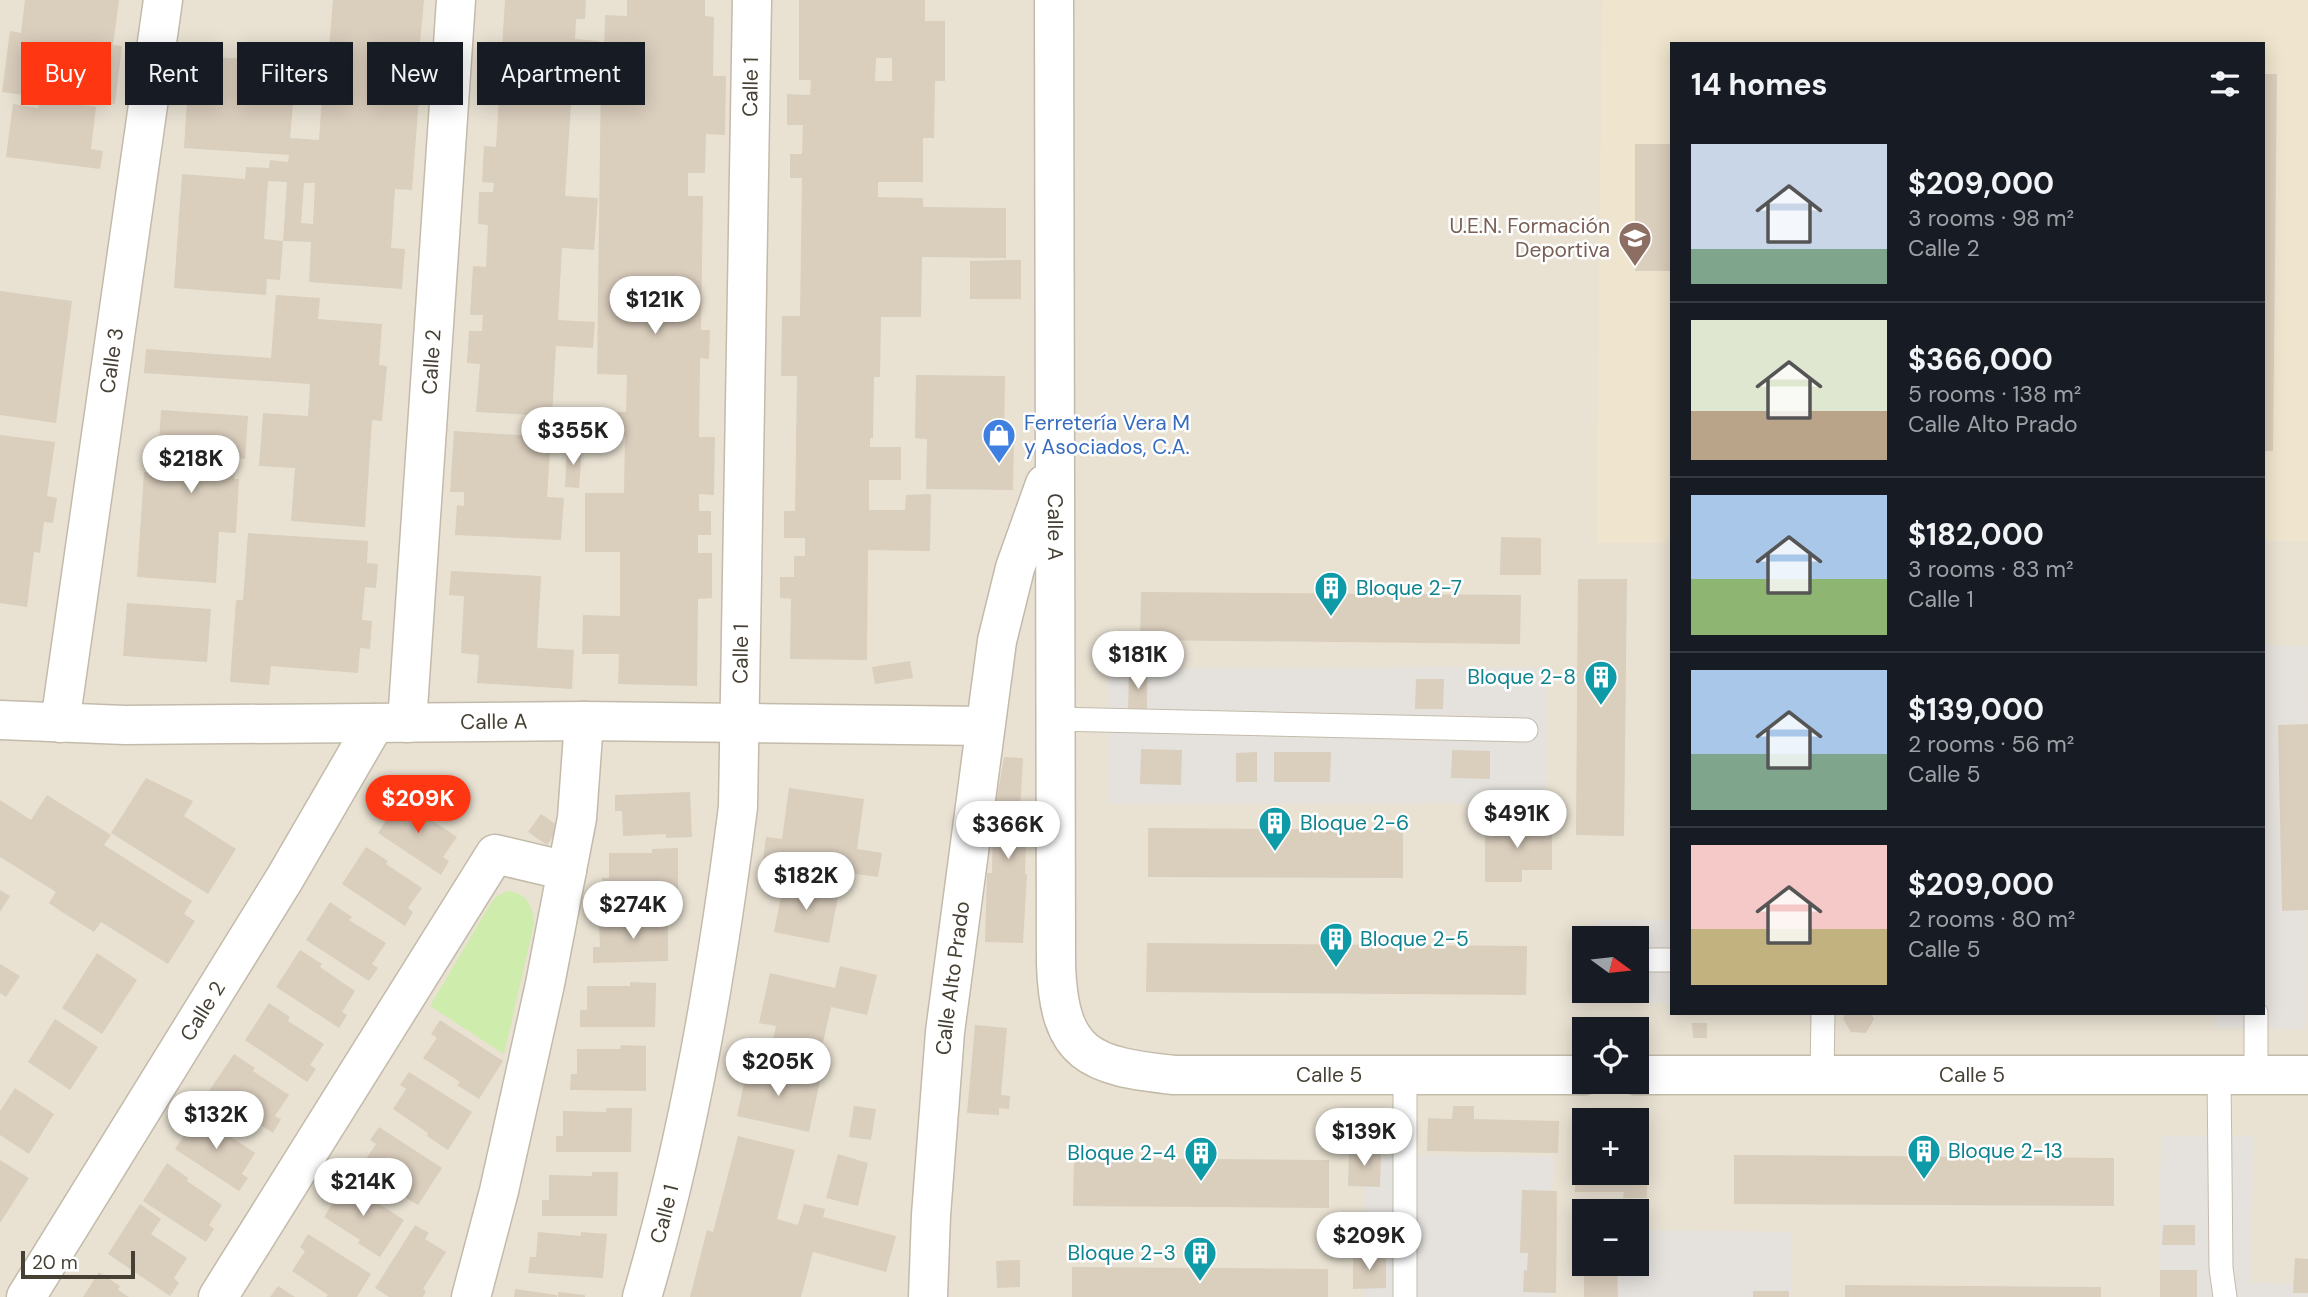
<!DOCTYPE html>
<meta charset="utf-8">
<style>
body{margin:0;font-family:"DM Sans",sans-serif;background:#20242c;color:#f1f3f6;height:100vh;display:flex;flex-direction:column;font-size:26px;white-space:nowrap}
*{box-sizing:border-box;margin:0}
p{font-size:23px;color:#9ea1a6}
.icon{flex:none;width:38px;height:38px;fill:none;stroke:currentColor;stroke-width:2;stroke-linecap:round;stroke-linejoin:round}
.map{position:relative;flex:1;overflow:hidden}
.sheet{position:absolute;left:1670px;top:42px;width:595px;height:973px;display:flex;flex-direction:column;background:#171b24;border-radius:0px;box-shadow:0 4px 18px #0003}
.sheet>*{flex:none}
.hud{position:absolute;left:21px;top:42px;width:665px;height:63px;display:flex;gap:14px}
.needle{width:46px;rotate:105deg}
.tools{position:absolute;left:1572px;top:926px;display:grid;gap:14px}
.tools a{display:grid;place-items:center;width:77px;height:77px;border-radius:0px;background:#171b24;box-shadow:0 4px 18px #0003;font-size:35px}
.scale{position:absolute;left:21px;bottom:18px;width:114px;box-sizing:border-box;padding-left:7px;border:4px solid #474034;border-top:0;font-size:19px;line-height:24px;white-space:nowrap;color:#474034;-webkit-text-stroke:5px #fff;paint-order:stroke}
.price{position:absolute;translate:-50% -60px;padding:0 16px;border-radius:24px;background:#fff;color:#222;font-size:23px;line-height:46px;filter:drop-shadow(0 2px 4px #0008)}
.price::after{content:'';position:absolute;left:50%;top:42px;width:21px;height:16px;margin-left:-10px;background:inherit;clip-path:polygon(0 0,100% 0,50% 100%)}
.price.on{background:#ff3612;color:#fff}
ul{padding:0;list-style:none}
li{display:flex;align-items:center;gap:21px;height:175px;padding:0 21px}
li+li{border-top:2px solid #363941}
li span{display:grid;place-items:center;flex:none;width:196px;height:140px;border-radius:0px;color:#555}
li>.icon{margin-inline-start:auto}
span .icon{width:84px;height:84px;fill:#fffc;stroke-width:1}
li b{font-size:30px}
h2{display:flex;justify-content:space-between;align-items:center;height:84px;padding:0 21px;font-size:30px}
.tag{padding:0 24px;border-radius:0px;background:#171b24;box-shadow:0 4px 18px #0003;font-size:24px;line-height:63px}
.tag.on{background:#ff3612;color:#fff}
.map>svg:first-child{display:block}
</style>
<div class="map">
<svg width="2308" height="1297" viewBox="0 0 2308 1297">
<rect width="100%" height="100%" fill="#f4f0e5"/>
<!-- residential -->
<path fill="#e9e2d3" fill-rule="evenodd" d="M0 0H2308V1297H0ZM1671 44H2263V1013H1671ZM1584 938H1636V990H1584ZM1584 1029H1636V1082H1584ZM1584 1120H1636V1172H1584ZM1584 1211H1636V1264H1584Z"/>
<!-- education -->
<path fill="#efe5ce" d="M1602 0H2308V541H2263V44H1671V543H1597Z"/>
<!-- green -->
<path fill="#ceecab" d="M507 891C527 892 533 907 534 924L504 1054 430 1006 491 903 496 897Z"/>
<!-- parking -->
<path fill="#e5e2de" d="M2263 646H2308L2306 1029 2215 1028V1013H2263Z
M1546 667V803L1107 804V668Z
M1598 920H1671V1003L1597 1002 1598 991 1636 990V938H1598Z
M2161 1136H2253L2251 1283 2308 1284V1297H2159Z
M1365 1155 1553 1156 1551 1297H1363Z
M1636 1230 1791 1232V1297H1583L1584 1264H1636Z"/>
<!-- building -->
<path fill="#dacebd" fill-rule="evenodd" d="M25 0H119L113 45 122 46 115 104 94 101 98 67 37 59 32 96 2 92 10 31 21 33Z
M333 0H424L420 44 405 43 401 97 419 98 412 190 395 189 391 248 405 249 402 289 309 282 311 242 283 241 287 182 268 181 264 239 283 241 280 280 267 279 266 295 174 288 182 174 245 179 246 167 269 168 270 160 288 162 289 155 184 148 190 55 257 60 256 68 279 70 278 90 294 92 290 138 319 140 324 67 308 66 309 46 329 48ZM304 183H315L313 224 301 223Z
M505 0H586L585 19H576L575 39 599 41 597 75 573 73V59L558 58 557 72 573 73 565 196 598 198 594 250 562 248 558 320 595 322 593 348 556 346 552 416 476 412 480 364 467 363 469 331H482L483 315H470L473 266 486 267 488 225 478 224 479 192H493L494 183 482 182 484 146 496 147Z
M627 0H705V16L714 17 713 76H726L725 135 706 134 705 173H688V196H703L701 330H710L709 359 700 358 699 437H715L714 495 699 494V511H711V535H698V553H712V598L698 599 697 686 618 684 619 654H582L583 615 620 616V552H585V493H624L625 436H591V412H626L627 375 597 374 601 74 631 75V58H604L605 15 627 16Z
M799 0H925V21H945V81H935L934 138H923V182H878V197L923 198V207L1006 208V258L922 257 921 317H881L880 377H874L873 438H870V447H901V480H869V510H905L906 495 931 494 930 551 868 550 867 660 790 659 791 599 780 598V577H794V556H805V538H784V511H795L797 376H781L782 316H800L802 178H790V154H802L803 125H787V94L810 95 811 80H799ZM876 58H892V81H875Z
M2263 74H2277L2273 451H2263Z
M40 100 96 107 91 149 103 151 100 169 6 157 13 104 38 108Z
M1635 144H1671V271H1635Z
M1021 260V299H970V261Z
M0 291 72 301 56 423 0 415Z
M276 295 320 298 318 319 382 324 379 365 387 366 382 421 372 420 365 527 291 521 295 468 259 466 263 413 308 416 310 384 144 373 146 349 271 358Z
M916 375 1005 376 1004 440H1014L1013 490 926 489 927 439 915 438Z
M161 410 248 416 245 459 235 458 234 479H239L236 533 219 532 216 583 137 577 144 472 157 473Z
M454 431 551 437 547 497 564 498 561 540 455 535 457 505 464 506V492H450Z
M0 435 55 442 47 496 57 498 53 523 44 522 40 553 34 552 27 607 0 603Z
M567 446 582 447 579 488 565 487Z
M248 533 368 541 367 563 378 564 376 588 365 587 362 620 372 621 370 649 360 648 358 673 271 666 269 685 230 682 236 600H243Z
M1501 537 1541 538V575H1500Z
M451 571 541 576 537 648 574 650 572 689 477 683 479 655 461 653 464 596 449 595Z
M1578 579H1627L1624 836 1576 835Z
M1141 592 1521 595 1520 644 1140 640Z
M127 603 211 609 207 662 123 656Z
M910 661 913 678 875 684 872 667Z
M1147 673V709H1128L1129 674Z
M1416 679H1444L1443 709H1415Z
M2308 724V910L2282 911 2278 725Z
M1141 749 1182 750 1181 785 1140 784Z
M1452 750 1490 751V779L1451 778Z
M1257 752V782H1236V753Z
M1274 752H1331L1330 782H1274Z
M1004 757 1023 758 1020 811H1024L1023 843H1026L1025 874H1027L1023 943 985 942 987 873H992L993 821Z
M146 778 193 801 184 816 236 849 208 894 111 833Z
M789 788 864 799 857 849 882 853 878 877 763 861 766 837 782 839Z
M690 792 692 837 666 838V834L623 836 622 811H615V795Z
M47 795 111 835 104 845 192 901 184 914 195 921 168 964 101 922 94 932 62 912 49 903 56 892 0 857V800L31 820Z
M402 796 423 810 421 813 457 837 443 857 449 861 441 875 378 833Z
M541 814 560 827 547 845 528 832Z
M1552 823V870H1522V882H1485V824Z
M1148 828 1403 830V878L1148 877Z
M366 847 388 861 386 864 422 888 408 908 413 912 405 926 342 884Z
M678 848V893L603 894 602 878H609V853H652V849Z
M784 881 839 892 829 943 774 932Z
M0 890 10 896 0 912Z
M330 902 352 917 349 920 386 943 372 964 378 968 369 981 306 940Z
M642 917H668V961L593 963V947H600L599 922 642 921Z
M1147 943 1527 946 1526 995 1146 992Z
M300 950 322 964 320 967 355 991 342 1012 347 1015 339 1028 276 987Z
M97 953 137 980 102 1034 62 1008Z
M0 964 20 976 6 997 0 993Z
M840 966 877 975 867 1015 831 1007 820 1056 772 1045 776 1026 759 1023 770 973 835 988Z
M630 982 656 983 655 1027H580V1010H587V986H630Z
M269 1003 290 1017 288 1021 324 1044 310 1065 316 1069 307 1082 245 1040Z
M1846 1013H1871L1874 1019 1866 1033 1851 1032 1843 1019Z
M55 1019 98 1047 70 1090 28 1062Z
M440 1020 503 1061 479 1099 457 1085 460 1082 423 1058 437 1038 431 1034Z
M1692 1023H1707V1038H1693Z
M975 1025 1007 1028 1001 1095 1010 1096 1009 1109 999 1108V1115L967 1113Z
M621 1045 646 1046V1091L570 1090 571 1074H577V1049H620Z
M234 1054 255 1068 253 1071 289 1095 275 1116 281 1119 273 1133 209 1091Z
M748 1065 820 1081 809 1132 737 1116Z
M409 1072 472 1112 448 1150 427 1136 428 1133 393 1109 406 1089 400 1085Z
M15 1088 54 1114 29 1154 0 1135V1111Z
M854 1106 876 1109 871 1140 849 1137Z
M1453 1106H1474V1119L1559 1121 1558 1153 1427 1151 1428 1118 1452 1119Z
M606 1108H632L631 1152H556V1136H563V1111L606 1112Z
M200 1112 222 1126 219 1129 255 1153 242 1174 248 1178 239 1191 175 1149Z
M1576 1119H1584V1172H1636V1119H1648L1647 1198H1623L1624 1192H1575Z
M379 1127 442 1168 418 1205 396 1192 398 1188 362 1165 376 1144 370 1140Z
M738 1136 795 1150 777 1219 798 1225 804 1204 825 1209 823 1217 896 1236 886 1272 813 1252 801 1297H690L707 1230 713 1232Z
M1349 1150 1381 1151 1380 1187 1348 1186Z
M838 1154 868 1163 858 1206 826 1198Z
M1734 1155 2114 1158V1206L1734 1204Z
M1074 1158 1329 1160V1208L1073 1206Z
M0 1160 29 1178 0 1223Z
M167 1163 188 1178 187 1181 222 1205 209 1225 214 1229 206 1242 143 1201Z
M592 1172H618L617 1216H542V1200H549V1175L592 1176Z
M341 1179 404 1220 380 1257 358 1243 360 1240 324 1217 338 1195 332 1192Z
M1522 1190 1557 1191 1556 1293 1523 1292 1524 1270 1527 1271 1528 1253H1520Z
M140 1204 161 1219 151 1234 187 1258 174 1278 179 1283 170 1296 108 1254Z
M415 1225 429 1233 425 1239 446 1252 423 1289 426 1291 423 1297H389L375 1288Z
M1349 1225H1384L1385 1243 1349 1244Z
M2163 1225H2195V1245H2162Z
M538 1232 581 1236V1232L607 1234 603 1278 528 1273 530 1257H536Z
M308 1234 371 1274 357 1297H326L328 1295 292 1271 305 1251 300 1247Z
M1353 1256H1386V1288L1353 1289Z
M2295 1258 2308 1259V1293H2293Z
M1020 1260V1287L997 1288 996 1261Z
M1584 1264H1617L1618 1297H1584Z
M1072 1267 1328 1269V1297H1072Z
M2160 1270H2197V1297H2160Z
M99 1272 120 1286 118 1290 129 1297H83Z
M1845 1285 2101 1287V1297H1845Z
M278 1286 295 1297H270Z
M515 1289 557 1295V1297H514Z
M1753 1291H1789V1297H1753Z
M558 1292 585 1295V1297H558Z"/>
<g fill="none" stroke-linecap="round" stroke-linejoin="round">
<defs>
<path id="lane" d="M1055 719 1526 730
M1636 960H1671
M2219 1075 2221 1268 2225 1297
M2256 1075V1013
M1822 1076 1823 1013
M1405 1297V1075"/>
<g id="street">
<path id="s1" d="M1054 0 1056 964C1059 1056 1090 1066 1174 1075H1584"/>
<path id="s2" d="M0 720 125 725 584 721 985 726"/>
<path id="s3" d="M60 723 163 0"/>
<path id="s4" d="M407 723 456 0"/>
<path id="s5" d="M1636 1075H2308"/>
<path id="s6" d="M26 1297 285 878 375 723"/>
<path d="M218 1297 495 854 567 871"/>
<path d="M471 1297 499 1191 545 984 577 818 584 721"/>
<path id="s7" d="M642 1297C689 1137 717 972 738 807L752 0"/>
<path id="s8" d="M928 1297 931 1215 945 1032 997 641 1015 568 1045 484"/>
</g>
</defs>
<!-- lane casing -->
<use href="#lane" stroke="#c3bbaa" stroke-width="25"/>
<!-- street casing -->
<use href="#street" stroke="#c3bbaa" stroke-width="41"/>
<!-- lane -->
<use href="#lane" stroke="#fff" stroke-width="23"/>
<!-- street -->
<use href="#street" stroke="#fff" stroke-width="38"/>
</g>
<!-- icons -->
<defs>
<symbol id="school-pin" viewBox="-11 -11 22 30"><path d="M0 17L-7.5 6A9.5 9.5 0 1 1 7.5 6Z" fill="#8d6e63" stroke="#fff"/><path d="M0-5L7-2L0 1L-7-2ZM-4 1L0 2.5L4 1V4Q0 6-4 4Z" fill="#fff"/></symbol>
<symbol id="shop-pin" viewBox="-11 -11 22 30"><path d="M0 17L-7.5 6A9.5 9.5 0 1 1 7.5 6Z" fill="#3f7fe0" stroke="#fff"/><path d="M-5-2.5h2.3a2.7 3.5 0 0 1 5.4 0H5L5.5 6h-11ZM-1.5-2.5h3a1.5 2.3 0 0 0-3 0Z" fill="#fff"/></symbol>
<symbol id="building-pin" viewBox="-11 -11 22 30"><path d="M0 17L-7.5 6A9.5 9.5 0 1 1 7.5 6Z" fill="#0f9aa8" stroke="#fff"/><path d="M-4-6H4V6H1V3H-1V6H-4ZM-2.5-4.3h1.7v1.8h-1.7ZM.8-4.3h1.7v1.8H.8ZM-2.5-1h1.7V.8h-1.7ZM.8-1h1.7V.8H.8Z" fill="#fff"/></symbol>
</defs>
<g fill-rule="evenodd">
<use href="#school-pin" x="1616" y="219" width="38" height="52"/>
<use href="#shop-pin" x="980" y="416" width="38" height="52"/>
<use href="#building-pin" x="1312" y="569" width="38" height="52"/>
<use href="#building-pin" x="1582" y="658" width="38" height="52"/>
<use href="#building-pin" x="1256" y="804" width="38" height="52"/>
<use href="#building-pin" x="1317" y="920" width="38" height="52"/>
<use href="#building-pin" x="1905" y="1132" width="38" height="52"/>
<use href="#building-pin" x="1182" y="1134" width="38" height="52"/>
<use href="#building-pin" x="1181" y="1234" width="38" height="52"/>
</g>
<g text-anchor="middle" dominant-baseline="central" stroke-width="5" stroke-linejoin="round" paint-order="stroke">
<!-- street labels -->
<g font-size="21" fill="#474034" stroke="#fff">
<text stroke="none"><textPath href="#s7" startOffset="1220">Calle 1</textPath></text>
<text stroke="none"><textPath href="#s3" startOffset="366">Calle 3</textPath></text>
<text stroke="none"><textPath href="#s4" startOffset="362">Calle 2</textPath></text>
<text stroke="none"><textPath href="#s1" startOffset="527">Calle A</textPath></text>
<text stroke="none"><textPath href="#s7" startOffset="653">Calle 1</textPath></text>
<text stroke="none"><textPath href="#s2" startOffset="494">Calle A</textPath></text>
<text stroke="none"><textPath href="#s8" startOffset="320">Calle Alto Prado</textPath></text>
<text stroke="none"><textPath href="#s6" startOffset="336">Calle 2</textPath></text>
<text stroke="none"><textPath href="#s1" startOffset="1307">Calle 5</textPath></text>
<text stroke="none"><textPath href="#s5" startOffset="336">Calle 5</textPath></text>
<text stroke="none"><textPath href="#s7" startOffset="86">Calle 1</textPath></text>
</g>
<!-- education labels -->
<g font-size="21" fill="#785e54" stroke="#fff" text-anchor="end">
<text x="1610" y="226">U.E.N. Formación<tspan x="1610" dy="24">Deportiva</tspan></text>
</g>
<!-- shop labels -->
<g font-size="21" fill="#366cbe" stroke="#fff" text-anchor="start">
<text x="1024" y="423">Ferretería Vera M<tspan x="1024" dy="24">y Asociados, C.A.</tspan></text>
</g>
<!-- culture labels -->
<g font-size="21" fill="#0d838f" stroke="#fff" text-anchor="start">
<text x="1356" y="588">Bloque 2-7</text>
<text x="1576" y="677" text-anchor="end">Bloque 2-8</text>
<text x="1300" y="823">Bloque 2-6</text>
<text x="1360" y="939">Bloque 2-5</text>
<text x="1948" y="1151">Bloque 2-13</text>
<text x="1176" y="1153" text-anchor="end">Bloque 2-4</text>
<text x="1176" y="1253" text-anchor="end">Bloque 2-3</text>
</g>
</g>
</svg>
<div class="tools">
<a><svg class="needle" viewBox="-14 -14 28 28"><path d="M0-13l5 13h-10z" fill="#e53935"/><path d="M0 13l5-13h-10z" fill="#9ea1a6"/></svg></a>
<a><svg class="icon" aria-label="locate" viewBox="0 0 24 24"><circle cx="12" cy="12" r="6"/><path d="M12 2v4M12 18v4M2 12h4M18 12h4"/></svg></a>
<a>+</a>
<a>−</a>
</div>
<div class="scale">20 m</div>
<b class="price" style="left:655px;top:336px">$121K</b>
<b class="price" style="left:573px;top:467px">$355K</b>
<b class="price" style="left:191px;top:495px">$218K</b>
<b class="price" style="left:1138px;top:691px">$181K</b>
<b class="price on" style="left:418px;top:835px">$209K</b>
<b class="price" style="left:1517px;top:850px">$491K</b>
<b class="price" style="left:1008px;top:861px">$366K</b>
<b class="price" style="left:806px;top:912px">$182K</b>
<b class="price" style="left:633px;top:941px">$274K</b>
<b class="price" style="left:778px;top:1098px">$205K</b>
<b class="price" style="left:216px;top:1151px">$132K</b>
<b class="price" style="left:1364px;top:1168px">$139K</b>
<b class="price" style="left:363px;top:1218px">$214K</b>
<b class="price" style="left:1369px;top:1272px">$209K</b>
<div class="hud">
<a class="tag on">Buy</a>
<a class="tag">Rent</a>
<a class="tag">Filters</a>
<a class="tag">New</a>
<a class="tag">Apartment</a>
</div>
<section class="sheet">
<h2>14 homes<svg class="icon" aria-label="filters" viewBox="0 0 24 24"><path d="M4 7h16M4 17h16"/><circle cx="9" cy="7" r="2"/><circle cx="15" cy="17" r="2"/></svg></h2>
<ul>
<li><span style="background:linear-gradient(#c9d6e8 75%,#7fa58c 0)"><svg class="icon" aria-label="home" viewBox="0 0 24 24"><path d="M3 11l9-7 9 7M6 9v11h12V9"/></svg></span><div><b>$209,000</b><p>3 rooms · 98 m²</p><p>Calle 2</p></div></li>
<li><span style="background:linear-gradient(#dfe7d0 65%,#b9a48a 0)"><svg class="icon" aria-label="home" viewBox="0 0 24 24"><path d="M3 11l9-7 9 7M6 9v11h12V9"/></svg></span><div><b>$366,000</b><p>5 rooms · 138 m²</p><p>Calle Alto Prado</p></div></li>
<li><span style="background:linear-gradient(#a9c7e8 60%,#8fb573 0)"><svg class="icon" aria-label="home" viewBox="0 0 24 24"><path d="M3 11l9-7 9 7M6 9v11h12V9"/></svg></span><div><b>$182,000</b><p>3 rooms · 83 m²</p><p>Calle 1</p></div></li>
<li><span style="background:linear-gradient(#a9c7e8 60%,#7fa58c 0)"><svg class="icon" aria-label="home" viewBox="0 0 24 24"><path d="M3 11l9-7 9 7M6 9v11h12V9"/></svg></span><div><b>$139,000</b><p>2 rooms · 56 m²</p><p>Calle 5</p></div></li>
<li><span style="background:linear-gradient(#f6c9c9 60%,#c2b280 0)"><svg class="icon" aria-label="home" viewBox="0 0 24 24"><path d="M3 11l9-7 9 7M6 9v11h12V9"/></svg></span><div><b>$209,000</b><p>2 rooms · 80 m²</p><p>Calle 5</p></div></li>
</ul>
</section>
</div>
